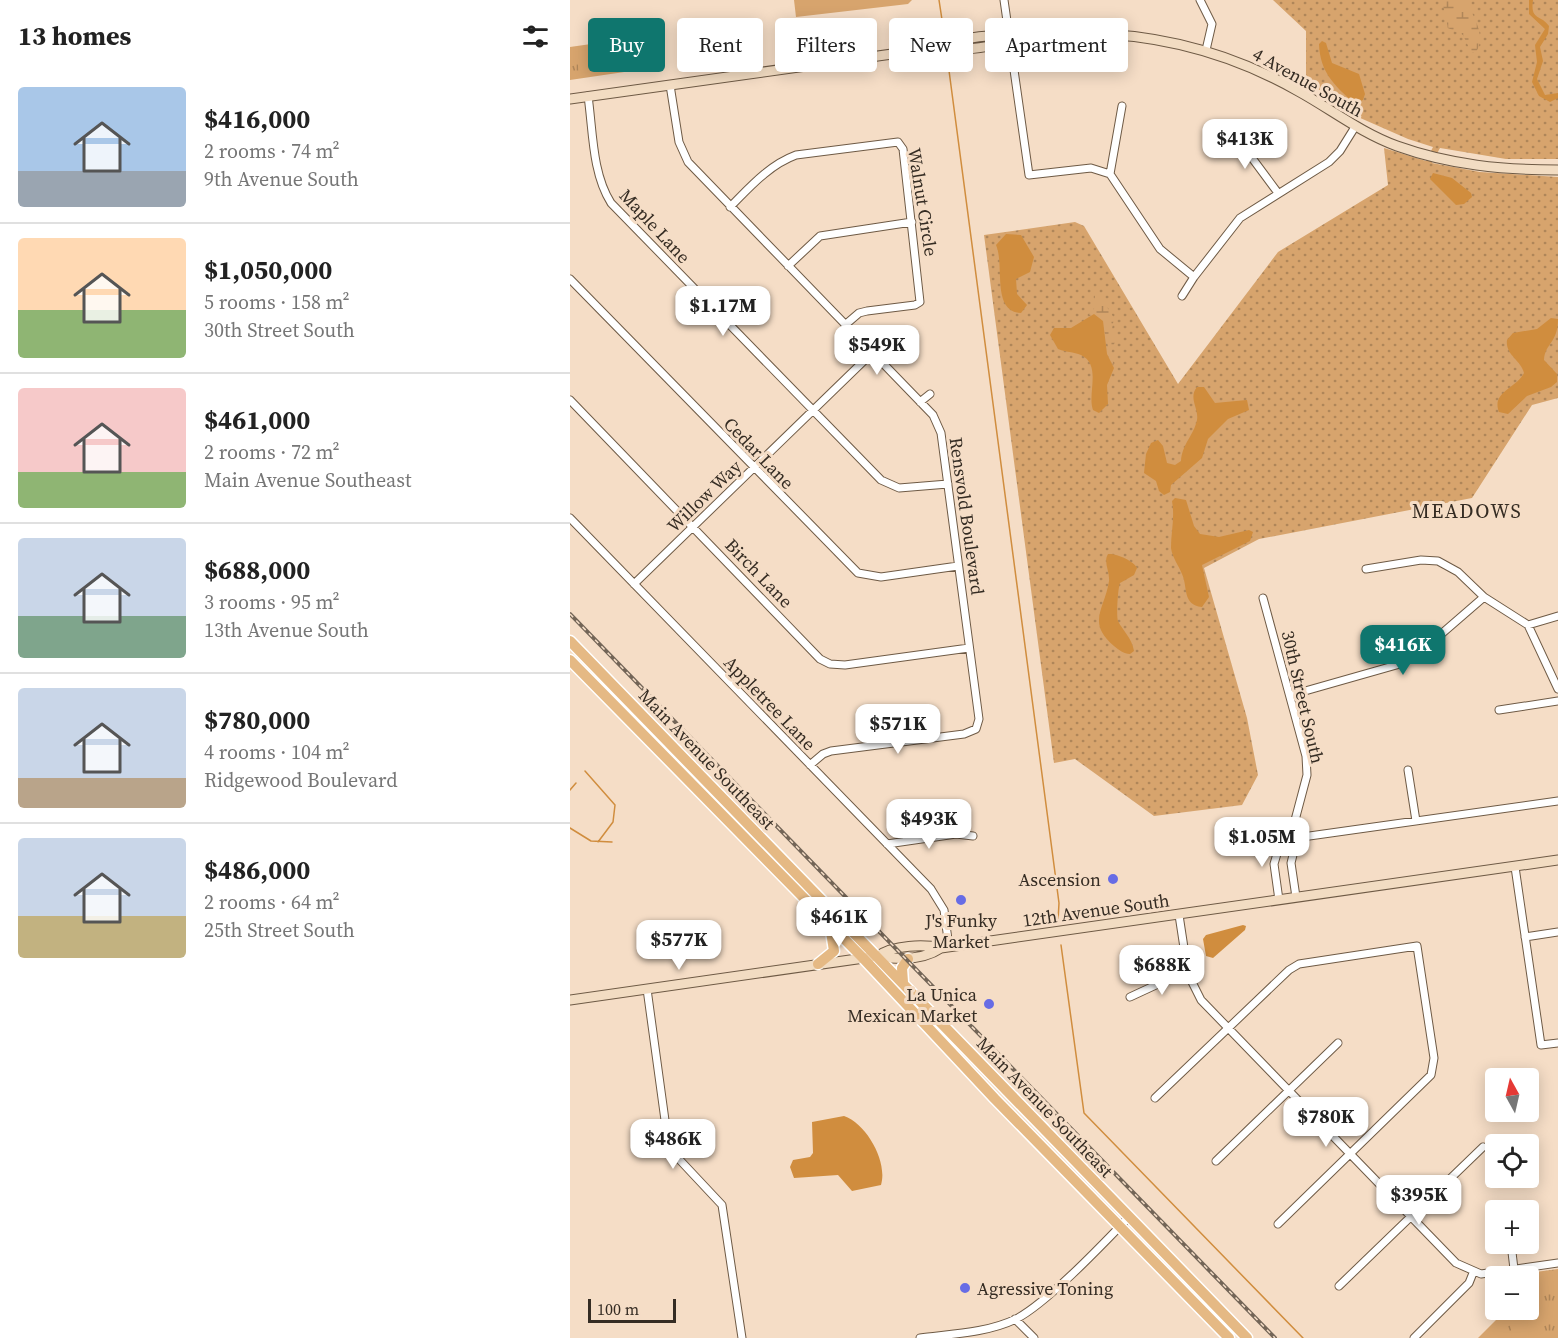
<!DOCTYPE html>
<meta charset="utf-8">
<style>
body{margin:0;font-family:"Source Serif 4",serif;background:#f2f2f2;color:#222;height:100vh;display:flex;flex-direction:column;font-size:22px;white-space:nowrap}
*{box-sizing:border-box;margin:0}
p{font-size:20px;color:#767676}
.icon{flex:none;width:33px;height:33px;fill:none;stroke:currentColor;stroke-width:2;stroke-linecap:round;stroke-linejoin:round}
.map{position:relative;flex:1;overflow:hidden}
.side{display:flex;flex-direction:column;background:#fff;width:570px}
.side>*{flex:none}
.banner{position:absolute;left:18px;top:18px;width:570px;height:54px;display:flex;gap:12px}
.needle{width:39px;rotate:352deg}
.buttons{position:absolute;left:915px;top:1068px;display:grid;gap:12px}
.buttons a{display:grid;place-items:center;width:54px;height:54px;border-radius:6px;background:#fff;box-shadow:0 3px 15px #0003;font-size:30px}
.scale{position:absolute;left:18px;bottom:15px;width:88px;box-sizing:border-box;padding-left:6px;border:3px solid #352c23;border-top:0;font-size:16px;line-height:21px;white-space:nowrap;color:#352c23;-webkit-text-stroke:4px #f5ddc6;paint-order:stroke}
.price{position:absolute;translate:-50% -51px;padding:0 14px;border-radius:12px;background:#fff;color:#222;font-size:20px;line-height:39px;filter:drop-shadow(0 2px 3px #0008)}
.price::after{content:'';position:absolute;left:50%;top:36px;width:18px;height:14px;margin-left:-9px;background:inherit;clip-path:polygon(0 0,100% 0,50% 100%)}
.price.current{background:#0f766e;color:#fff}
ul{padding:0;list-style:none}
li{display:flex;align-items:center;gap:18px;height:150px;padding:0 18px}
li+li{border-top:2px solid #e0e0e0}
li span{display:grid;place-items:center;flex:none;width:168px;height:120px;border-radius:6px;color:#555}
li>.icon{margin-inline-start:auto}
span .icon{width:72px;height:72px;fill:#fffc;stroke-width:1}
li b{font-size:26px}
h2{display:flex;justify-content:space-between;align-items:center;height:72px;padding:0 18px;font-size:26px}
.pill{padding:0 21px;border-radius:6px;background:#fff;box-shadow:0 3px 15px #0003;font-size:21px;line-height:54px}
.pill.current{background:#0f766e;color:#fff}
main{display:flex;flex:1;min-height:0}
.map>svg:first-child{display:block}
</style>
<main>
<section class="side">
<h2>13 homes<svg class="icon" aria-label="filters" viewBox="0 0 24 24"><path d="M4 7h16M4 17h16"/><circle cx="9" cy="7" r="2"/><circle cx="15" cy="17" r="2"/></svg></h2>
<ul>
<li><span style="background:linear-gradient(#a9c7e8 70%,#9aa5b1 0)"><svg class="icon" aria-label="home" viewBox="0 0 24 24"><path d="M3 11l9-7 9 7M6 9v11h12V9"/></svg></span><div><b>$416,000</b><p>2 rooms · 74 m²</p><p>9th Avenue South</p></div></li>
<li><span style="background:linear-gradient(#ffd9b3 60%,#8fb573 0)"><svg class="icon" aria-label="home" viewBox="0 0 24 24"><path d="M3 11l9-7 9 7M6 9v11h12V9"/></svg></span><div><b>$1,050,000</b><p>5 rooms · 158 m²</p><p>30th Street South</p></div></li>
<li><span style="background:linear-gradient(#f6c9c9 70%,#8fb573 0)"><svg class="icon" aria-label="home" viewBox="0 0 24 24"><path d="M3 11l9-7 9 7M6 9v11h12V9"/></svg></span><div><b>$461,000</b><p>2 rooms · 72 m²</p><p>Main Avenue Southeast</p></div></li>
<li><span style="background:linear-gradient(#c9d6e8 65%,#7fa58c 0)"><svg class="icon" aria-label="home" viewBox="0 0 24 24"><path d="M3 11l9-7 9 7M6 9v11h12V9"/></svg></span><div><b>$688,000</b><p>3 rooms · 95 m²</p><p>13th Avenue South</p></div></li>
<li><span style="background:linear-gradient(#c9d6e8 75%,#b9a48a 0)"><svg class="icon" aria-label="home" viewBox="0 0 24 24"><path d="M3 11l9-7 9 7M6 9v11h12V9"/></svg></span><div><b>$780,000</b><p>4 rooms · 104 m²</p><p>Ridgewood Boulevard</p></div></li>
<li><span style="background:linear-gradient(#c9d6e8 65%,#c2b280 0)"><svg class="icon" aria-label="home" viewBox="0 0 24 24"><path d="M3 11l9-7 9 7M6 9v11h12V9"/></svg></span><div><b>$486,000</b><p>2 rooms · 64 m²</p><p>25th Street South</p></div></li>
</ul>
</section>
<div class="map">
<svg width="988" height="1338" viewBox="0 0 988 1338">
<defs>
<pattern id="grass-dots" width="8" height="8" patternUnits="userSpaceOnUse" patternTransform="scale(1.5)"><rect width="8" height="8" fill="#d7a46d"/><path d="M2 2h.1M6 6h.1" fill="none" stroke="#af8659" stroke-width="1.8" stroke-linecap="round"/></pattern>
<pattern id="wetland-marsh" width="20" height="14" patternUnits="userSpaceOnUse" patternTransform="scale(1.5)"><rect width="20" height="14" fill="#d7a46d"/><path d="M1 5h8M5 5V1M11 12h8M15 12V8" fill="none" stroke="#af8659"/></pattern>
<pattern id="park-tufts" width="24" height="20" patternUnits="userSpaceOnUse" patternTransform="scale(1.5)"><rect width="24" height="20" fill="#d7a46d"/><path d="M3 7l-1-3M5 7V3M7 7l1-3M15 17l-1-3M17 17v-4M19 17l1-3" fill="none" stroke="#af8659"/></pattern>
</defs>
<rect width="100%" height="100%" fill="#f5ddc6"/>
<!-- grass -->
<path fill="url(#grass-dots)" d="M703 0H988V159H936L870 148 862 163 910 172 988 177V398L962 405 902 498 689 539 634 568 677 718 688 775 672 805 584 816 505 759 484 763 414 235 505 222 514 226 608 384 708 252 818 185 814 148 856 161 863 147 838 139 788 117 736 81V31Z"/>
<!-- wetland -->
<path fill="url(#wetland-marsh)" d="M872 0 897 1C902 16 917 34 906 52H901L893 35 878 28Z
M528 293 544 318 542 329 546 339 541 352 544 368C535 346 540 332 524 314L519 315 524 309 525 295Z"/>
<!-- park -->
<path fill="url(#park-tufts)" d="M56 39 61 71 0 80V47Z
M988 1269V1338H908L933 1313 932 1310H958V1276H936Z"/>
<!-- pitch -->
<path fill="#d7a46d" d="M224 0H342L338 4 226 17Z
M54 45 57 66 47 68 44 46Z
M41 47 44 68 34 69 32 48Z
M29 49 31 70 22 71 19 50Z
M16 50 18 72 9 73 6 52Z
M957 1320 959 1338H942L940 1322Z"/>
<!-- water -->
<path fill="#d08d3e" d="M959 0H963C960 21 971 14 979 26L978 34 970 47 973 61 967 79 975 95 988 93V98L980 102 969 96 962 82 967 62 965 45 975 29 959 14Z
M752 41 756 43 762 63 789 74 795 94 793 100 784 103C764 85 750 72 749 44Z
M863 173 882 178 901 193 902 197 894 204 886 205 860 179Z
M436 234 451 235 464 257 460 272 446 279 447 294 457 305 451 313C421 312 435 265 426 245Z
M524 314 533 321 537 354 544 368 537 385 538 404 529 413 523 410C517 394 532 365 511 355 504 352 495 352 488 349L480 335 484 328H501Z
M981 318 988 319C988 343 975 343 974 360L987 374V382L981 387 957 396 938 414 929 412C921 392 947 388 954 373 951 360 935 355 937 340L943 333 967 329Z
M627 387H634L645 403 677 400 679 410 658 419 638 439 632 458 601 485 600 492 594 495 589 491 586 481 574 473 576 454 581 443 588 440 593 446 597 463 605 465 611 461C612 444 624 435 627 420 629 408 618 398 627 387Z
M605 498 616 500 624 526 630 534 649 537 679 530 683 532 680 541 632 565 639 597 632 607C612 605 618 587 612 574 609 566 602 557 601 548 601 532 605 518 602 501Z
M538 554C546 553 564 561 567 568L564 575 550 583C548 587 546 616 548 621 553 631 562 638 564 651L560 654C554 654 549 650 544 646 516 622 535 609 539 581 540 572 533 562 538 554Z
M673 925 676 926 675 930 643 958 636 956 633 939 636 935Z
M274 1116C297 1124 318 1162 311 1185L282 1191 268 1175 224 1178 220 1167 223 1160 240 1157 243 1153 242 1122Z"/>
<g fill="none" stroke-linecap="round" stroke-linejoin="round">
<!-- stream -->
<path stroke="#d08d3e" stroke-width="1.5" d="M369 0 374 33
M378 63 489 903 488 921
M15 771 45 805 43 822 28 842
M0 790 6 783
M0 828 21 841 42 842
M491 945 514 1113 733 1338"/>
<defs>
<path id="street" d="M434 0 459 175 521 168 540 174 590 249 624 277 670 218 759 162 770 151 785 127
M630 0 642 24 636 50
M100 85 109 142 118 162 363 415 371 433 409 719 406 729 394 734 261 751 253 754 240 765
M18 96C23 131 22 173 41 203L311 480 329 488 378 484
M662 131 708 193
M540 174 552 106
M160 207C180 187 199 165 226 155L328 142 333 149 350 302 345 305 297 311 289 313 275 325
M218 266 250 236 342 222
M0 279 288 573 311 577 388 566
M612 296 624 277
M0 400 250 659 260 664 275 665 399 648
M350 402 360 394
M0 518 361 889 374 910 379 947
M796 569 851 560 868 561 888 572 914 597 958 625
M64 584 302 353
M693 598 736 756 737 775 720 839 725 847 721 863 726 897
M958 625 988 689
M958 625 988 616
M721 695 830 664 847 655 914 597
M929 710 988 701
M838 770 846 821
M317 844 386 834 403 836
M945 867 971 1045 988 1043
M709 900 704 864 711 840 988 801
M609 915 618 974 631 1000 886 1263 911 1274 988 1263
M955 937 988 932
M77 989 98 1142 107 1157 152 1205 172 1338
M560 997 601 978 618 974
M585 1098 719 970 729 964 847 946 864 1058 861 1075 708 1224
M646 1161 768 1043
M941 1244 944 1269
M769 1286 913 1147
M445 1319 464 1338
M350 1338C381 1334 417 1333 446 1319 477 1303 533 1244 559 1217
M844 1338 899 1283 903 1273"/>
<path id="secondary" d="M365 48C385 41 418 31 439 39 540 24 638 40 728 91 761 109 791 133 827 146 880 165 933 170 988 170
M0 99 365 48C388 50 418 50 439 39
M308 956C329 960 353 960 371 948
M0 1000 308 956C323 945 354 944 371 948L988 860"/>
<path id="primary" d="M0 641 677 1338
M0 660 293 958 425 1099 659 1338
M248 964 264 951 260 925
M333 982 332 968 338 959"/>
</defs>
<!-- street casing -->
<use href="#street" stroke="#6e5a45" stroke-width="9"/>
<!-- secondary casing -->
<use href="#secondary" stroke="#6e5a45" stroke-width="11"/>
<!-- primary casing -->
<use href="#primary" stroke="#fff" stroke-width="13"/>
<!-- street -->
<use href="#street" stroke="#fff" stroke-width="7"/>
<!-- secondary -->
<use href="#secondary" stroke="#f2dcc2" stroke-width="9"/>
<!-- primary -->
<use href="#primary" stroke="#e5b984" stroke-width="10"/>
<defs>
<path id="rail" d="M0 614 705 1338"/>
</defs>
<!-- rail casing -->
<use href="#rail" stroke="#736557" stroke-width="4"/>
<!-- rail -->
<use href="#rail" stroke="#f5ddc6" stroke-width="1.5" stroke-dasharray="4.5" stroke-linecap="butt"/>
</g>
<!-- markers -->
<g fill="#676ce5" stroke="#f5ddc6" stroke-width="2">
<circle cx="543" cy="879" r="6"/>
<circle cx="391" cy="900" r="6"/>
<circle cx="419" cy="1004" r="6"/>
<circle cx="395" cy="1288" r="6"/>
</g>
<g text-anchor="middle" dominant-baseline="central" stroke-width="6" stroke-linejoin="round" paint-order="stroke">
<!-- street labels -->
<g font-size="18" fill="#352c23" stroke="#f5ddc6">
<text transform="translate(738 82) rotate(29)">4 Avenue South</text>
<text transform="translate(353 202) rotate(81)">Walnut Circle</text>
<text transform="translate(85 226) rotate(47)">Maple Lane</text>
<text transform="translate(189 453) rotate(46)">Cedar Lane</text>
<text transform="translate(134 496) rotate(-44)">Willow Way</text>
<text transform="translate(397 516) rotate(82)">Rensvold Boulevard</text>
<text transform="translate(189 573) rotate(46)">Birch Lane</text>
<text transform="translate(733 697) rotate(77)">30th Street South</text>
<text transform="translate(200 703) rotate(46)">Appletree Lane</text>
<text transform="translate(137 759) rotate(46)">Main Avenue Southeast</text>
<text transform="translate(526 910) rotate(-8)">12th Avenue South</text>
<text transform="translate(475 1107) rotate(46)">Main Avenue Southeast</text>
</g>
<!-- poi labels -->
<g font-size="18" fill="#352c23" stroke="#f5ddc6" text-anchor="end">
<text x="531" y="879">Ascension</text>
<text x="391" y="920" text-anchor="middle">J's Funky<tspan x="391" dy="21">Market</tspan></text>
<text x="407" y="994">La Unica<tspan x="407" dy="21">Mexican Market</tspan></text>
<text x="407" y="1288" text-anchor="start">Agressive Toning</text>
</g>
<!-- neighbourhood labels -->
<g font-size="20" letter-spacing="1.5" fill="#352c23" stroke="#f5ddc6">
<text x="897" y="511">MEADOWS</text>
</g>
</g>
</svg>
<div class="buttons">
<a><svg class="needle" viewBox="-14 -14 28 28"><path d="M0-13l5 13h-10z" fill="#e53935"/><path d="M0 13l5-13h-10z" fill="#767676"/></svg></a>
<a><svg class="icon" aria-label="locate" viewBox="0 0 24 24"><circle cx="12" cy="12" r="6"/><path d="M12 2v4M12 18v4M2 12h4M18 12h4"/></svg></a>
<a>+</a>
<a>−</a>
</div>
<div class="scale">100 m</div>
<b class="price" style="left:675px;top:170px">$413K</b>
<b class="price" style="left:153px;top:337px">$1.17M</b>
<b class="price" style="left:307px;top:376px">$549K</b>
<b class="price current" style="left:833px;top:676px">$416K</b>
<b class="price" style="left:328px;top:755px">$571K</b>
<b class="price" style="left:359px;top:850px">$493K</b>
<b class="price" style="left:692px;top:868px">$1.05M</b>
<b class="price" style="left:269px;top:948px">$461K</b>
<b class="price" style="left:109px;top:971px">$577K</b>
<b class="price" style="left:592px;top:996px">$688K</b>
<b class="price" style="left:756px;top:1148px">$780K</b>
<b class="price" style="left:103px;top:1170px">$486K</b>
<b class="price" style="left:849px;top:1226px">$395K</b>
<div class="banner">
<a class="pill current">Buy</a>
<a class="pill">Rent</a>
<a class="pill">Filters</a>
<a class="pill">New</a>
<a class="pill">Apartment</a>
</div>
</div>
</main>
